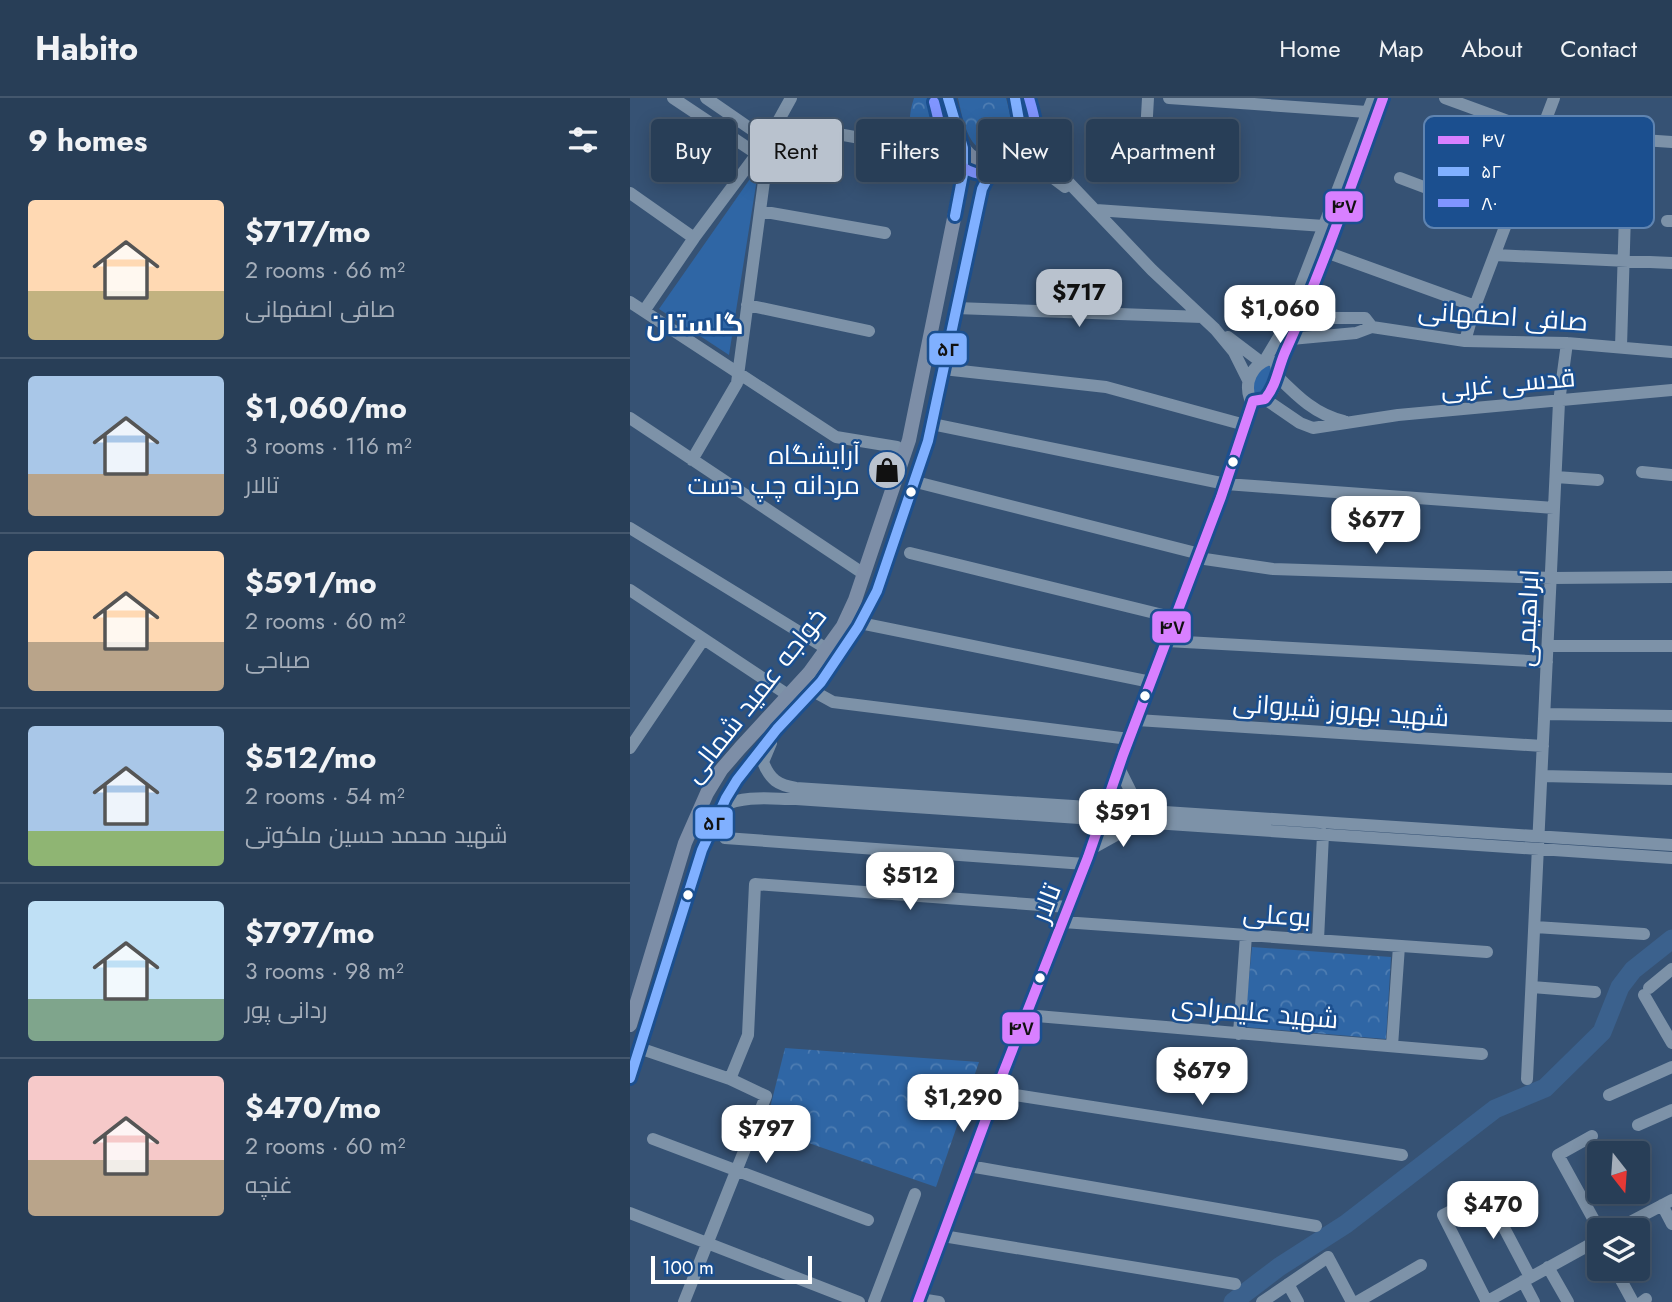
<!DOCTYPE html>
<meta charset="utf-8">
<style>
body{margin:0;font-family:Jost,Cairo,sans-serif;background:#344961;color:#f1f3f6;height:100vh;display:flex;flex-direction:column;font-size:26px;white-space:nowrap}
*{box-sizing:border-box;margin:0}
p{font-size:23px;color:#a5aeba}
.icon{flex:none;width:38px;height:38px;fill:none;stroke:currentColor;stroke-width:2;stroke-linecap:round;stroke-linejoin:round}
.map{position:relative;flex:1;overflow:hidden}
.details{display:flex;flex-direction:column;background:#283e57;width:630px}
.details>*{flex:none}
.guide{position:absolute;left:21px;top:21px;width:665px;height:63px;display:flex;gap:14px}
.needle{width:46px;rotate:163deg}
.tools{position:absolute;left:957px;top:1043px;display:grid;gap:14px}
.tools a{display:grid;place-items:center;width:63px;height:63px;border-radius:7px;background:#283e57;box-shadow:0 4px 18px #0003,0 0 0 2px #44576d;font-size:35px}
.scale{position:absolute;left:21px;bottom:18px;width:161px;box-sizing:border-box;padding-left:7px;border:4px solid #fff;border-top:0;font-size:19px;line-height:24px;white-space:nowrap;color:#fff;-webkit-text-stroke:5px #1b4f8f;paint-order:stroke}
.price{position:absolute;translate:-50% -60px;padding:0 16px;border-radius:14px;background:#fff;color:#222;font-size:23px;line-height:46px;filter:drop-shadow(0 2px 4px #0008)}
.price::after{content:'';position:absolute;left:50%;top:42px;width:21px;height:16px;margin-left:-10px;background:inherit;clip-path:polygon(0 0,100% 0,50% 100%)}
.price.current{background:#b9c2ce;color:#111}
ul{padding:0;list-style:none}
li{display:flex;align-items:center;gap:21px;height:175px;padding:0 28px}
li+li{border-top:2px solid #44576d}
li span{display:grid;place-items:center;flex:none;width:196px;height:140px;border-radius:7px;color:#555}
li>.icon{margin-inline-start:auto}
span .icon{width:84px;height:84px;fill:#fffc;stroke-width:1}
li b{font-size:30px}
h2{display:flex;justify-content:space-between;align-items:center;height:84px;padding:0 28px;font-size:30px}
.pill{padding:0 24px;border-radius:7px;background:#283e57;box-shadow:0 4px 18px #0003,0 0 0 2px #44576d;font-size:24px;line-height:63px}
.pill.current{background:#b9c2ce;color:#111}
header{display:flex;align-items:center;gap:42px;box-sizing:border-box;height:98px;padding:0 35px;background:#283e57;border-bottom:2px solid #44576d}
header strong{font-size:33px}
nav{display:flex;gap:38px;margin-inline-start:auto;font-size:24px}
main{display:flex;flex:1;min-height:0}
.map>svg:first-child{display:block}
</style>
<header>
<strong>Habito</strong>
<nav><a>Home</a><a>Map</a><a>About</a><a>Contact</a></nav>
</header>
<main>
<section class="details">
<h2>9 homes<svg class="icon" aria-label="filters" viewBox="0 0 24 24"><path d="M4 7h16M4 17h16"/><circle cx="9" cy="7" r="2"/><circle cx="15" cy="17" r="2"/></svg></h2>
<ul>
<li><span style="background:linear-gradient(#ffd9b3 65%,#c2b280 0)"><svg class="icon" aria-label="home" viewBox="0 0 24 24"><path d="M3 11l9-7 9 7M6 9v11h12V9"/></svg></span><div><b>$717/mo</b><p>2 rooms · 66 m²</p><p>صافی اصفهانی</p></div></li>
<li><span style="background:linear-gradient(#a9c7e8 70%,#b9a48a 0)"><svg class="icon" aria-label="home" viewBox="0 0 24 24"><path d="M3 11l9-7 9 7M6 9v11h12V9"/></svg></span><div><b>$1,060/mo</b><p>3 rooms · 116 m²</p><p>تالار</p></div></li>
<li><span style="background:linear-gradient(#ffd9b3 65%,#b9a48a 0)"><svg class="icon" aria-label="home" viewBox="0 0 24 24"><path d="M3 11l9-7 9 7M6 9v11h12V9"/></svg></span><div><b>$591/mo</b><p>2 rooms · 60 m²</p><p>صباحی</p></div></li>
<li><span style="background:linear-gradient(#a9c7e8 75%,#8fb573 0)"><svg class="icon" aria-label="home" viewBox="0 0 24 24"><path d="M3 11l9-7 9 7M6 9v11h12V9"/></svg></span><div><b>$512/mo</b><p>2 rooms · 54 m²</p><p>شهید محمد حسین ملکوتی</p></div></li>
<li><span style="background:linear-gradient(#bfe0f5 70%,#7fa58c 0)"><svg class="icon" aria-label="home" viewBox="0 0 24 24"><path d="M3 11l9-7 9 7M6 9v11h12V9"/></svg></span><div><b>$797/mo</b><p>3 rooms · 98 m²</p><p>ردانی پور</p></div></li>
<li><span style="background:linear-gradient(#f6c9c9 60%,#b9a48a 0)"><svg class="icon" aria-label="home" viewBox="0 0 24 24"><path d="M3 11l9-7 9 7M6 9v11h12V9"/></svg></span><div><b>$470/mo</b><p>2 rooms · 60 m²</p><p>غنچه</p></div></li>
</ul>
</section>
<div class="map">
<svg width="1042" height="1204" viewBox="0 0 1042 1204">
<defs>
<pattern id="forest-crowns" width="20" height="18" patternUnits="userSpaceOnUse" patternTransform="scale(1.75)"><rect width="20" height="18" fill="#2f66a5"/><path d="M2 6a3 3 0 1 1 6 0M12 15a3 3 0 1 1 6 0" fill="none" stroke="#4e7db2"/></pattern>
</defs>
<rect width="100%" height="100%" fill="#365274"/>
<!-- green -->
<path fill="#2f66a5" d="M129 68 99 257 29 211Z
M637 267 643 270 641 284 629 299 621 294C624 281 626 274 637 267Z"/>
<!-- forest -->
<path fill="url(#forest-crowns)" d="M284 0H308L322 51 325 74C290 60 271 38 284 0Z
M328 0H376C379 11 383 27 381 39 377 58 351 57 342 43 334 31 331 13 328 0Z
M622 849 761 859 756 941 614 929Z
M155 950 349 964 306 1089 135 1030Z"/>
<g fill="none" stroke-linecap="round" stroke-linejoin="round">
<!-- river -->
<path stroke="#3b618d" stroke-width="19" d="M603 1204 649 1169 716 1126 865 1011 915 990 972 934 990 889 1003 872 1042 841"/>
<!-- minor -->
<path stroke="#7d92a8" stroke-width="12" d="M43 0 127 56
M76 0 137 42
M539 0 737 14
M815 0 911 35 1042 44
M147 25 280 49
M391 28 403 47 522 172 585 231 604 254 618 282
M375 59 394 58 435 89
M491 69 536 72
M514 71 518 0
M770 80 879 121
M0 95 64 140
M885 105 932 106
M973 110 994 113 995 116 991 249
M466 112 694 128
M130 113 255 135
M1037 123H1042
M696 154 845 208
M865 157 1042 165
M0 204 206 339 267 349
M117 207 239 233
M675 207 683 220H735L742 229
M326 210 572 219
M14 213 64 140 138 41
M598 239 631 264
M661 241 726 235 742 229 835 243 937 245 1042 254
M835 243 845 208 924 0
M639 261 645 264C651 280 642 310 620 301 614 284 622 267 639 261Z
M635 262 650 237 665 203 743 0
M647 269 675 207 753 0
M313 271 476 289 615 327
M648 279C667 298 686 317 714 323
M635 301 670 325 683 330 768 317 1042 292
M0 320 234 476
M302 326 596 386 924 410
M62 362 107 285 140 38 161 0
M1012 374 1042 377
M926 379 968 382
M286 384 570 456
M0 430 197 551
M280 455 545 520
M568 460 643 471 922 480 1042 479
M0 492 158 597
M230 525 521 584
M537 543 917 564
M918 548H1042
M183 593 203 604 499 641
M915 616 1042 618
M507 622 913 648
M141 645 133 664C140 682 148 687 166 690L1042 747
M0 650 73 542
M489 670 501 694 519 714
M912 678 1042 681
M92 708C116 697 140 701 166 701L1042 760
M95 740 455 766
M461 751 506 726
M433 824 857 854
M905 829 1014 836
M688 842 693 736
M902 889 965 894
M1019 890 1042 871
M1014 897 1042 945
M395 917 852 956
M609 936 616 837
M762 948 769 848
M9 950 100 981 136 998 54 1204
M100 981 118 937 125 786 438 809
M897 981 929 304 937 245
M366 994 772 1057
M979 997 1042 969
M1008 1027 1042 1012
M962 1038 928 1057 970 1133
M23 1041 238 1122
M339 1068 686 1128
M854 1092 900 1179
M1032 1107 1042 1126
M821 1113 813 1117 857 1204
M0 1115 229 1204
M985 1132 1042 1102
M313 1138 605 1186
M918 1169 938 1204
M985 1171 1003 1204
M893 1183 904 1204
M658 1186 668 1204
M290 1201 309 1204
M244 1204 285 1096
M288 1204 372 978 458 759 493 657 591 399 623 303
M632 1204 698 1159 722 1204
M727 1204 791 1167
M856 1204 970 1141
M1012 1204 1016 1201"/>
<!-- major -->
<path stroke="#7d8ea7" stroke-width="14" d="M318 0C322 14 327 41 335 52 349 71 380 63 389 43 395 31 388 12 385 0
M0 927 55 745 77 695 91 672 110 650 179 575 213 528 225 502 279 342 333 76V50
M0 980 72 752 96 700 107 682 147 631 191 584 228 529 247 493 298 343 352 91 367 62"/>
<defs>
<path id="bus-1" d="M623 303 635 301C647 287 648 269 656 252 693 170 722 85 753 0
M288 1204 372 978 458 759 493 657 591 399 623 303"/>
<path id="bus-2" d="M318 0 333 50V76L325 118
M0 980 72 752 96 700 107 682 147 631 191 584 228 529 247 493 298 343 352 91 367 62 377 57 387 44 390 28 385 0"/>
<path id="bus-3" d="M304 4C309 22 312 45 324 61 346 89 394 77 404 43 408 29 403 14 399 0"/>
</defs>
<!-- bus-1 casing -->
<use href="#bus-1" stroke="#1b4f8f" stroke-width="16"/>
<!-- bus-2 casing -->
<use href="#bus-2" stroke="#1b4f8f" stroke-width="16"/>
<!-- bus-3 casing -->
<use href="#bus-3" stroke="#1b4f8f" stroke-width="16"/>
<!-- bus-1 -->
<use href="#bus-1" stroke="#d880ff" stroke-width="10"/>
<!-- bus-2 -->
<use href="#bus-2" stroke="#80b0ff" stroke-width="10"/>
<!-- bus-3 -->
<use href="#bus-3" stroke="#8095ff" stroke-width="10"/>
</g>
<!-- icons -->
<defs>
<symbol id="shop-disc" viewBox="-11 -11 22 22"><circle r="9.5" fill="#b9c2ce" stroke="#1b4f8f"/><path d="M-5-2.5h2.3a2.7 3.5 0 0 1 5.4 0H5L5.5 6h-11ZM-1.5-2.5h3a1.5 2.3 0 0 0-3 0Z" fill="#111"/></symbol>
</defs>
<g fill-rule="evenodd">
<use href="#shop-disc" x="235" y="350" width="44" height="44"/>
</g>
<!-- markers -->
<g fill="#fff" stroke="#1b4f8f" stroke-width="2.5">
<circle cx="603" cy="364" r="6"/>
<circle cx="281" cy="394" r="6"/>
<circle cx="515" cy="598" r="6"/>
<circle cx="58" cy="797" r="6"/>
<circle cx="410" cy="880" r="6"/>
</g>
<g text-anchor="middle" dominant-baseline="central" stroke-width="5" stroke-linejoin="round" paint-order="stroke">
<!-- street labels -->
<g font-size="26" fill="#fff" stroke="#1b4f8f">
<text transform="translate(873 218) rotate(4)">صافی اصفهانی</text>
<text transform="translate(878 285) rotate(-5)">قدسی غربی</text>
<text transform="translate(897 520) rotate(-87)">ابراهیمی</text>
<text transform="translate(125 597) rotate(-52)">خواجه عمید شمالی</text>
<text transform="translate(711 612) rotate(4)">شهید بهروز شیروانی</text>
<text transform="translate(416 805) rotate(-69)">تالار</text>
<text transform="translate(647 817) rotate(4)">بوعلی</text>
<text transform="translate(625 914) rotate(5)">شهید علیمرادی</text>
</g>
<!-- poi labels -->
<g font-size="26" fill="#fff" stroke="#1b4f8f" text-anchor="end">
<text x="230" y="357">آرایشگاه<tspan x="230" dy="30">مردانه چپ دست</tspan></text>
</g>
<!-- neighbourhood labels -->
<g font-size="28" font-weight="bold" fill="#fff" stroke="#1b4f8f">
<text x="65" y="226">گلستان</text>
</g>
</g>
<!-- legend -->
<rect x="794" y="18" width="230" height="112" rx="10" fill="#1b4f8f" stroke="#5f84b1" stroke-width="2"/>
<rect x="808" y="38" width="31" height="8" fill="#d880ff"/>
<rect x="808" y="69" width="31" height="9" fill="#80b0ff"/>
<rect x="808" y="101" width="31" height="8" fill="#8095ff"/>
<g font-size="19" fill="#fff">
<text x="851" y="49">۴۷</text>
<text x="851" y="80">۵۲</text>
<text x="851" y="112">۸۰</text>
</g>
<g stroke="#1b4f8f" stroke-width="2.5">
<rect x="694" y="92" width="40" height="33" rx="7" fill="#d880ff"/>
<rect x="298" y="234" width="40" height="34" rx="7" fill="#80b0ff"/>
<rect x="521" y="512" width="41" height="34" rx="7" fill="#d880ff"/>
<rect x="64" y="708" width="40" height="34" rx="7" fill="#80b0ff"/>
<rect x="371" y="913" width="40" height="34" rx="7" fill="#d880ff"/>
</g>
<g font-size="19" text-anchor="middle" font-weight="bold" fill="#111">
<text x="714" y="115">۴۷</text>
<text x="318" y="258">۵۲</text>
<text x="542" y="536">۴۷</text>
<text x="84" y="732">۵۲</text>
<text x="391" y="937">۴۷</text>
</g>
</svg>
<div class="tools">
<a><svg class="needle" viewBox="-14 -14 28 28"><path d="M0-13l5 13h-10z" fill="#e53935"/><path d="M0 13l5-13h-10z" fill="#a5aeba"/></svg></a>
<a><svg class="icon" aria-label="layers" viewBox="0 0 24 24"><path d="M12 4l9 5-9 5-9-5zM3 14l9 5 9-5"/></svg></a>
</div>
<div class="scale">100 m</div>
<b class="price current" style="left:449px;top:231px">$717</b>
<b class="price" style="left:650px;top:247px">$1,060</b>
<b class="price" style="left:746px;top:458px">$677</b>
<b class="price" style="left:493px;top:751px">$591</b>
<b class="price" style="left:280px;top:814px">$512</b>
<b class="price" style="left:572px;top:1009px">$679</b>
<b class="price" style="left:333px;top:1036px">$1,290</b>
<b class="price" style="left:136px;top:1067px">$797</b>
<b class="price" style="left:863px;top:1143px">$470</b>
<div class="guide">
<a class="pill">Buy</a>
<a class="pill current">Rent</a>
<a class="pill">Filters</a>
<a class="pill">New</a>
<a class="pill">Apartment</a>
</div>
</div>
</main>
